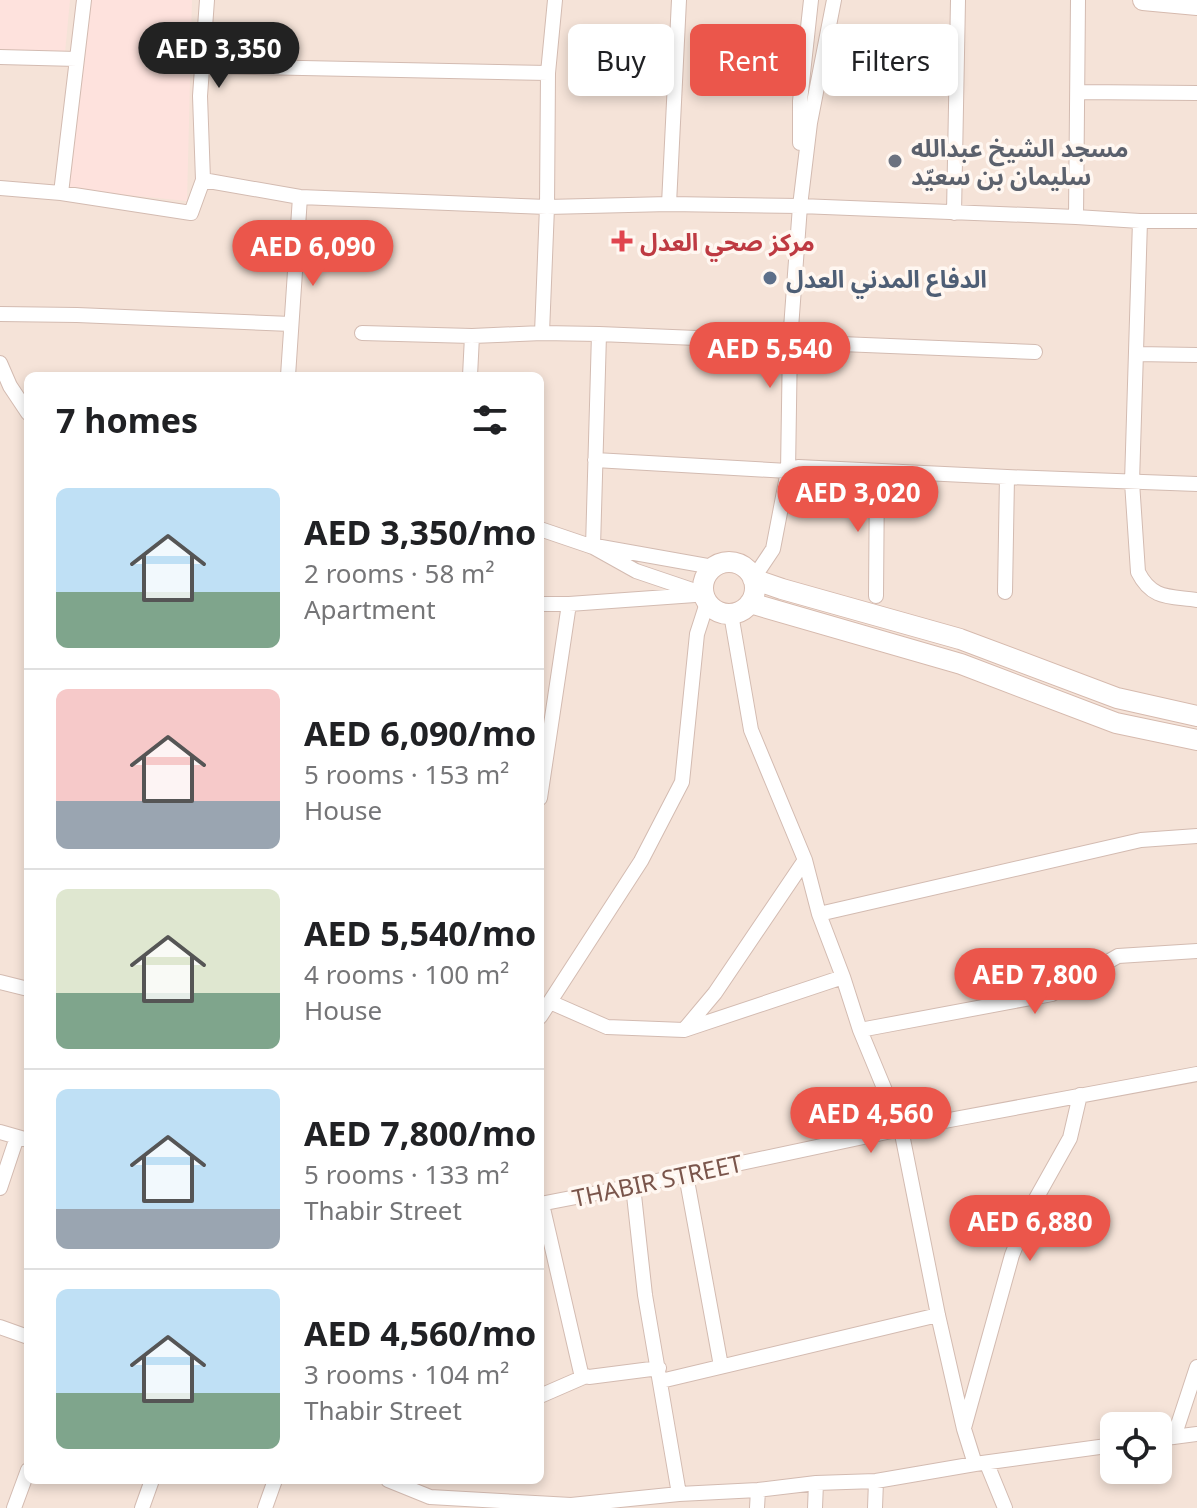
<!DOCTYPE html>
<meta charset="utf-8">
<style>
body{margin:0;font-family:"Noto Sans","Noto Sans Arabic",sans-serif;background:#f6f6f6;color:#202124;height:100vh;display:flex;flex-direction:column;font-size:30px;white-space:nowrap}
*{box-sizing:border-box;margin:0}
p{font-size:26px;color:#757577}
.icon{flex:none;width:44px;height:44px;fill:none;stroke:currentColor;stroke-width:2;stroke-linecap:round;stroke-linejoin:round}
.map{position:relative;flex:1;overflow:hidden}
.drawer{position:absolute;left:24px;top:372px;width:520px;height:1112px;display:flex;flex-direction:column;background:#fff;border-radius:12px;box-shadow:0 4px 12px #0003}
.drawer>*{flex:none}
.guide{position:absolute;left:568px;top:24px;width:508px;height:72px;display:flex;gap:16px}
.controls{position:absolute;left:1100px;top:1412px;display:grid;gap:16px}
.controls a{display:grid;place-items:center;width:72px;height:72px;border-radius:12px;background:#fff;box-shadow:0 4px 12px #0003;font-size:40px}
.price{position:absolute;translate:-50% -68px;padding:0 18px;border-radius:28px;background:#eb564b;color:#fff;font-size:26px;line-height:52px;filter:drop-shadow(0 2px 4px #0008)}
.price::after{content:'';position:absolute;left:50%;top:48px;width:24px;height:18px;margin-left:-12px;background:inherit;clip-path:polygon(0 0,100% 0,50% 100%)}
.price.selected{background:#222;color:#fff}
ul{padding:0;list-style:none}
li{display:flex;align-items:center;gap:24px;height:200px;padding:0 32px}
li+li{border-top:2px solid #e0e0e0}
li span{display:grid;place-items:center;flex:none;width:224px;height:160px;border-radius:12px;color:#555}
li>.icon{margin-inline-start:auto}
span .icon{width:96px;height:96px;fill:#fffc;stroke-width:1}
li b{font-size:34px}
h2{display:flex;justify-content:space-between;align-items:center;height:96px;padding:0 32px;font-size:34px}
.chip{padding:0 28px;border-radius:12px;background:#fff;box-shadow:0 4px 12px #0003;font-size:28px;line-height:72px}
.chip.selected{background:#eb564b;color:#fff}
.map>svg:first-child{display:block}
</style>
<div class="map">
<svg width="1197" height="1508" viewBox="0 0 1197 1508">
<rect width="100%" height="100%" fill="#fdf3ea"/>
<!-- residential -->
<path fill="#f5e3d8" fill-rule="evenodd" d="M0 0H1197V1508H0ZM28 376H540V1480H28ZM1114 1426H1158V1470H1114Z"/>
<!-- commercial -->
<path fill="#fee2dd" d="M0 0H70L65 53 0 51Z
M88 0H192L187 201 67 189Z"/>
<g fill="none" stroke-linecap="round" stroke-linejoin="round">
<defs>
<path id="street" d="M0 57 77 59
M203 66 548 73
M1078 92 1197 93
M800 143V101L811 0
M203 180 300 197 547 207 669 204 800 206 1076 217 1140 221H1197
M0 188 61 193 191 213 203 180 200 96 207 0
M61 193 84 0
M669 204 679 0
M954 213 958 0
M1076 217 1078 0
M1140 221 1132 482 1138 572C1152 600 1170 596 1197 600
M0 314 77 315 291 324
M362 333 472 336 542 333 599 334 1035 352
M542 333 547 207 548 73 555 0
M1136 354 1197 355
M0 363 10 386 28 413
M288 376 300 197
M470 376 472 336
M595 460 788 471 798 467 1007 477 1197 484
M540 529 593 547 636 571 704 594
M593 547 599 334
M601 547 713 567
M753 579 773 549 788 471 790 342 800 206 810 123 834 0
M1005 592 1007 477
M876 596 877 472
M540 604H569L695 595
M731 614 751 730 805 860 819 914 843 977 860 1030 901 1129 938 1315 964 1429 975 1464
M540 798 569 604
M819 914 1141 840 1197 836
M0 982 28 989
M550 1002 607 1027 684 1030 843 977
M540 1017 641 861 682 782 697 634 707 603
M684 1030 715 993 805 860
M860 1030 1052 994 1118 956 1197 951
M0 1132 28 1140
M686 1175 721 1366
M633 1186 645 1295 679 1494
M0 1188 17 1137
M540 1204 633 1186 901 1129 1197 1074
M542 1204 581 1373 584 1376 589 1377 659 1368
M0 1327 28 1337
M661 1381 938 1315
M540 1396 586 1376
M964 1428 1012 1255 1033 1204 1070 1138 1080 1095
M1174 1437 1197 1367
M1158 1439 1197 1434
M987 1464 1005 1508
M388 1480 430 1497 571 1505 679 1494 758 1490 816 1483 876 1481 975 1464 1114 1445
M14 1508 28 1470
M142 1508 152 1480
M265 1508 275 1480
M757 1508 758 1490
M815 1508 816 1483
M875 1508 876 1481"/>
<path id="secondary" d="M1143 0 1197 5
M703 588a26 26 0 1 1 52 0a26 26 0 1 1-52 0Z
M753 579 782 589 960 639 1117 698 1197 716
M750 603 961 664 1116 723 1197 740"/>
</defs>
<!-- street casing -->
<use href="#street" stroke="#d3bbb1" stroke-width="16"/>
<!-- secondary casing -->
<use href="#secondary" stroke="#d6baae" stroke-width="22"/>
<!-- street -->
<use href="#street" stroke="#fff" stroke-width="14"/>
<!-- secondary -->
<use href="#secondary" stroke="#fff" stroke-width="20"/>
</g>
<!-- markers -->
<circle fill="#6b7280" stroke="#fff7f1" stroke-width="3" cx="895" cy="161" r="8"/>
<path fill="#e0444e" stroke="#fff7f1" stroke-width="3" d="M618 229h8v8h8v8h-8v8h-8v-8h-8v-8h8z"/>
<circle fill="#5c6f8a" stroke="#fff7f1" stroke-width="3" cx="770" cy="278" r="8"/>
<g text-anchor="middle" dominant-baseline="central" stroke-width="7" stroke-linejoin="round" paint-order="stroke">
<!-- worship labels -->
<g font-size="24" font-weight="bold" fill="#5b616d" stroke="#fff7f1" text-anchor="start">
<text x="911" y="147">مسجد الشيخ عبدالله<tspan x="911" dy="28">سليمان بن سعيّد</tspan></text>
</g>
<!-- health labels -->
<g font-size="24" font-weight="bold" fill="#be3a42" stroke="#fff7f1" text-anchor="start">
<text x="640" y="241">مركز صحي العدل</text>
</g>
<!-- service labels -->
<g font-size="24" font-weight="bold" fill="#4e5e75" stroke="#fff7f1" text-anchor="start">
<text x="786" y="278">الدفاع المدني العدل</text>
</g>
<!-- street labels -->
<g font-size="24" fill="#7a554b" stroke="#fff7f1">
<text transform="translate(657 1180) rotate(-12)">THABIR STREET</text>
</g>
</g>
</svg>
<div class="controls">
<a><svg class="icon" aria-label="locate" viewBox="0 0 24 24"><circle cx="12" cy="12" r="6"/><path d="M12 2v4M12 18v4M2 12h4M18 12h4"/></svg></a>
</div>
<b class="price selected" style="left:219px;top:90px">AED 3,350</b>
<b class="price" style="left:313px;top:288px">AED 6,090</b>
<b class="price" style="left:770px;top:390px">AED 5,540</b>
<b class="price" style="left:858px;top:534px">AED 3,020</b>
<b class="price" style="left:1035px;top:1016px">AED 7,800</b>
<b class="price" style="left:871px;top:1155px">AED 4,560</b>
<b class="price" style="left:1030px;top:1263px">AED 6,880</b>
<div class="guide">
<a class="chip">Buy</a>
<a class="chip selected">Rent</a>
<a class="chip">Filters</a>
</div>
<section class="drawer">
<h2>7 homes<svg class="icon" aria-label="filters" viewBox="0 0 24 24"><path d="M4 7h16M4 17h16"/><circle cx="9" cy="7" r="2"/><circle cx="15" cy="17" r="2"/></svg></h2>
<ul>
<li><span style="background:linear-gradient(#bfe0f5 65%,#7fa58c 0)"><svg class="icon" aria-label="home" viewBox="0 0 24 24"><path d="M3 11l9-7 9 7M6 9v11h12V9"/></svg></span><div><b>AED 3,350/mo</b><p>2 rooms · 58 m²</p><p>Apartment</p></div></li>
<li><span style="background:linear-gradient(#f6c9c9 70%,#9aa5b1 0)"><svg class="icon" aria-label="home" viewBox="0 0 24 24"><path d="M3 11l9-7 9 7M6 9v11h12V9"/></svg></span><div><b>AED 6,090/mo</b><p>5 rooms · 153 m²</p><p>House</p></div></li>
<li><span style="background:linear-gradient(#dfe7d0 65%,#7fa58c 0)"><svg class="icon" aria-label="home" viewBox="0 0 24 24"><path d="M3 11l9-7 9 7M6 9v11h12V9"/></svg></span><div><b>AED 5,540/mo</b><p>4 rooms · 100 m²</p><p>House</p></div></li>
<li><span style="background:linear-gradient(#bfe0f5 75%,#9aa5b1 0)"><svg class="icon" aria-label="home" viewBox="0 0 24 24"><path d="M3 11l9-7 9 7M6 9v11h12V9"/></svg></span><div><b>AED 7,800/mo</b><p>5 rooms · 133 m²</p><p>Thabir Street</p></div></li>
<li><span style="background:linear-gradient(#bfe0f5 65%,#7fa58c 0)"><svg class="icon" aria-label="home" viewBox="0 0 24 24"><path d="M3 11l9-7 9 7M6 9v11h12V9"/></svg></span><div><b>AED 4,560/mo</b><p>3 rooms · 104 m²</p><p>Thabir Street</p></div></li>
</ul>
</section>
</div>
